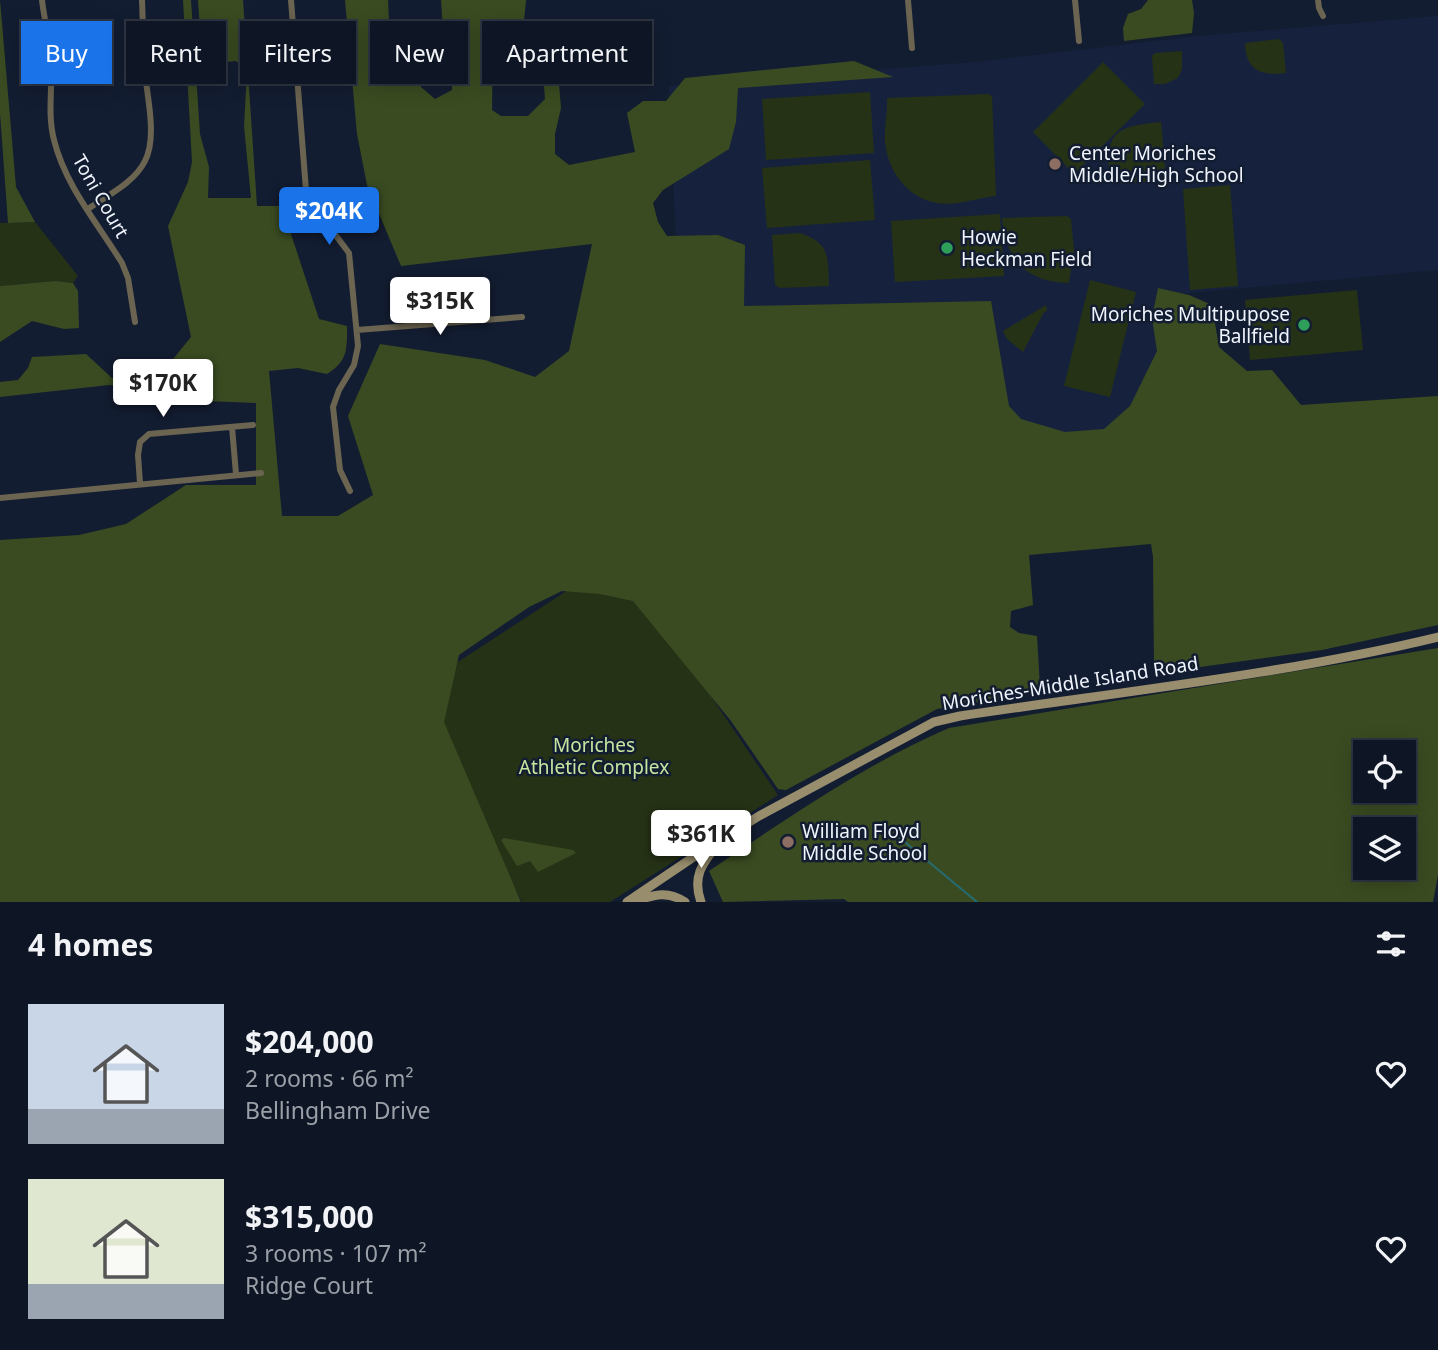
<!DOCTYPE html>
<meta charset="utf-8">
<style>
body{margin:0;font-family:"Noto Sans",sans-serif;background:#171f2d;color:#f1f3f6;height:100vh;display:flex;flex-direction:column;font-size:26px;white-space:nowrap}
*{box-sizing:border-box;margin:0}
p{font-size:23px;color:#9b9fa7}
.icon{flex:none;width:38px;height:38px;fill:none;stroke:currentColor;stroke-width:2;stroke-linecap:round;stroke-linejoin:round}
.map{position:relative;height:902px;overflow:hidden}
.drawer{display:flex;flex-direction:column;background:#0e1625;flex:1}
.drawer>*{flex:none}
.hud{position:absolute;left:21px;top:21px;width:700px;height:63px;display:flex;gap:14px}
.fabs{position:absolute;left:1353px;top:740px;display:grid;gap:14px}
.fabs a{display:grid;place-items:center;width:63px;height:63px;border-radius:0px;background:#0e1625;box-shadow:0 4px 18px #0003,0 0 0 2px #2e3542;font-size:35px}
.price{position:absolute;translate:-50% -60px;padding:0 16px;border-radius:7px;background:#fff;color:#222;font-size:23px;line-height:46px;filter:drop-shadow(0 2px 4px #0008)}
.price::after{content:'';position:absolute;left:50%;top:42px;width:21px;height:16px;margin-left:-10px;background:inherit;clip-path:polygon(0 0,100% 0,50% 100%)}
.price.on{background:#1a73e8;color:#fff}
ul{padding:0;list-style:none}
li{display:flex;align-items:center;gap:21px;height:175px;padding:0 28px}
li span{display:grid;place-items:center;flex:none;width:196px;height:140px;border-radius:0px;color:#555}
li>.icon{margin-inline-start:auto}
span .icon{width:84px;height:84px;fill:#fffc;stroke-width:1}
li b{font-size:30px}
h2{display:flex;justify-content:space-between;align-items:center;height:84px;padding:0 28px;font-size:30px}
.chip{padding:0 24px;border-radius:0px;background:#0e1625;box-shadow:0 4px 18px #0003,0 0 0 2px #2e3542;font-size:24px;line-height:63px}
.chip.on{background:#1a73e8;color:#fff}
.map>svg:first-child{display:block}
</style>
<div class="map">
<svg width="1438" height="902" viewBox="0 0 1438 902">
<rect width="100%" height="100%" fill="#131d31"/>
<!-- built -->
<path fill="#16223d" d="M1438 16V270L1166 295 1144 431 1002 439 744 316 740 241 676 242 669 86 975 62 1198 36Z"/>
<!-- green -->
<path fill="#263216" d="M1279 39 1283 43 1286 73C1261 76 1246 71 1245 43Z
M1182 51V69L1178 78 1165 84H1154L1152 56 1155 53Z
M1103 62 1145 104 1074 174 1033 132Z
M870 92 874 153 766 160 762 99Z
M988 94 992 96 996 196C976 198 957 206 937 203 907 198 887 170 885 141 884 127 888 113 887 98Z
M1161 122 1166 177 1162 181 1109 184C1106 133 1111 127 1161 122Z
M870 160 875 220 767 228 762 168Z
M1230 185 1238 286 1190 290 1183 189Z
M1000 214 1004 276 895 282 891 221Z
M1067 216 1071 219 1074 250 1069 283C1026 282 1006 260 1002 218Z
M35 222 78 276 73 283 55 281 0 286V223Z
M799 233C830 242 828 257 829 286L780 288 775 285 772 235Z
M1090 280 1136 292 1110 397 1064 386Z
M1357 290 1363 350 1250 360 1245 300Z
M1046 305 1047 311 1044 312 1023 352 1007 339 1003 331Z
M617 558 778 795 610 902H522L415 690Z"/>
<!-- forest -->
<path fill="#3a4b21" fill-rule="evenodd" d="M0 0 16 187 35 222 8 223 0 113Z
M183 0H191L200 134 209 167 208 198H251L244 126 247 72 236 61 207 64 202 61 198 0H243L257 206H296L291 234 319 319 347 326C347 349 348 361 327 374L298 368 269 371 282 516H338L373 495 348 416 380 344 485 360 535 377 569 351 592 244 401 266 367 185 357 134 345 0H388L390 42 412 50 421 87 435 99 452 90V66L444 47 441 0H526L524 21 493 20 492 110 501 116H528L545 99 542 61 557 60 561 108 555 134V154L569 165 635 152 627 113 643 101H666L685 78 854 61 893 77 738 88 736 122 729 149 663 190 653 203 658 222 667 236 718 235 745 245 744 306 991 301 1009 406 1021 419 1065 432 1104 429 1130 406 1157 351 1152 318 1158 288 1189 295 1212 305 1219 347 1247 371 1272 370 1301 405 1438 396V625L1322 650 1172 671 1158 677 1154 669 1153 557 1151 544 1029 555 1033 605 1011 611 1010 627 1019 633 1037 636 1040 687 1035 693 937 709 786 790 778 789 731 721 633 601 600 594 562 591 529 607 459 655 444 722 521 902H0V540L79 535 126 524 186 485H256V403L205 401 163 390 109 385 0 397V382L18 380 28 368 32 357 86 354 112 378 156 380 191 337 168 226 188 182 192 162Z
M1148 0H1192L1194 13 1192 33 1124 41 1123 28 1128 14 1141 9Z
M55 281 73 283 78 291 79 328 64 329 32 321 0 342V286Z
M1438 648V875L1433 902H848L844 899 723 902 709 871C785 820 865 764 949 728ZM1365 752H1404V791H1365ZM1365 830H1404V868H1365Z
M504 838 573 850 576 853 538 872 530 861 517 866 501 840Z"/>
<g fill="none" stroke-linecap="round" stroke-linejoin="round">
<!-- stream -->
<path stroke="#256b71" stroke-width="2" d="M900 838 977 902"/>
<!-- minor -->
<path stroke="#6b6451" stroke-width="6" d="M42 0C44 20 50 38 51 59 53 86 47 113 54 140 65 185 98 224 122 263L128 278 135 322
M291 0 306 190 311 211 331 229 349 253 358 346 354 365 339 390 333 407 340 470 350 491
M908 0 912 48
M1075 0 1079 41
M1318 0 1319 8 1323 16
M88 209C108 195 134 183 145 161 158 136 146 92 144 65 143 43 143 22 142 0
M357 330 522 317
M232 427 236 474
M140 483 138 455 140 442 149 434 253 425
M0 498 261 473"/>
<!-- secondary -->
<path stroke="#988d6d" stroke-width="9" d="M635 901C654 895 667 890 685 902
M627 902 698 854 759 816 934 722 960 716C1119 692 1281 675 1438 637
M701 902C692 877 702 863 718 844"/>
</g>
<!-- markers -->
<g fill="#8d6e63" stroke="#131d31" stroke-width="2.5">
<circle cx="1055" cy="164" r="7"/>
<circle cx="788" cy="842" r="7"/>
</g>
<g fill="#2e9e5b" stroke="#131d31" stroke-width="2.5">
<circle cx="947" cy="248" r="7"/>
<circle cx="1304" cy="325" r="7"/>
</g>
<g text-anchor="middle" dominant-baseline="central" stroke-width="5" stroke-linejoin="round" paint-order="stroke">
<!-- poi labels -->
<g font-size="19" fill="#f0f4fd" stroke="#131d31" text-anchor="start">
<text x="1069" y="153">Center Moriches<tspan x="1069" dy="22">Middle/High School</tspan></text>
<text x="961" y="237">Howie<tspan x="961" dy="22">Heckman Field</tspan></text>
<text x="1290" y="314" text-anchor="end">Moriches Multipupose<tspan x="1290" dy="22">Ballfield</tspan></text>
<text x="802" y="831">William Floyd<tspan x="802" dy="22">Middle School</tspan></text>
</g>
<!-- street labels -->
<g font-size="19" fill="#f0f4fd" stroke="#131d31">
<text transform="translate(101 196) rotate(60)">Toni Court</text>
<text transform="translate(1070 683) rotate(-9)">Moriches-Middle Island Road</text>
</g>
<!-- park labels -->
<g font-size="19" fill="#c6e6a0" stroke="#131d31">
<text x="594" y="745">Moriches<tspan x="594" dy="22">Athletic Complex</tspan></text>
</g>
</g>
</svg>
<div class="fabs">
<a><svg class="icon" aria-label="locate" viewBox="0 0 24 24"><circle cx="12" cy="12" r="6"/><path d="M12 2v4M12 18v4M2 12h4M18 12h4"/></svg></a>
<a><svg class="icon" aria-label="layers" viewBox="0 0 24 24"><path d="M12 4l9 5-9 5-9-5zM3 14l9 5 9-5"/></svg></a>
</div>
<b class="price on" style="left:329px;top:247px">$204K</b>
<b class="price" style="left:440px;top:337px">$315K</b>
<b class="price" style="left:163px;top:419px">$170K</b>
<b class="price" style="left:701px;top:870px">$361K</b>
<div class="hud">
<a class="chip on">Buy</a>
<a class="chip">Rent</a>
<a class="chip">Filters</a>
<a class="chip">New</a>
<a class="chip">Apartment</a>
</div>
</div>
<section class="drawer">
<h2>4 homes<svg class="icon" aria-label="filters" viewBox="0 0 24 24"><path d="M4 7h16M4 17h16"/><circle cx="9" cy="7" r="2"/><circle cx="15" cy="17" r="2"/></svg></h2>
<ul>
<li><span style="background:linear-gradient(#c9d6e8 75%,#9aa5b1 0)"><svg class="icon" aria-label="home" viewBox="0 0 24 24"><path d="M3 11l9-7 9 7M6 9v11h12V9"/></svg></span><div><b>$204,000</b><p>2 rooms · 66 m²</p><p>Bellingham Drive</p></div><svg class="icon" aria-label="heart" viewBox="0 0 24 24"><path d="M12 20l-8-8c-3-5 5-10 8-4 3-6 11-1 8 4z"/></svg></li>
<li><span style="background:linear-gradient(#dfe7d0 75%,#9aa5b1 0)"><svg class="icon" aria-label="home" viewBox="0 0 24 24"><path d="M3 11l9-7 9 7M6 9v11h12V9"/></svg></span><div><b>$315,000</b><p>3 rooms · 107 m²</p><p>Ridge Court</p></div><svg class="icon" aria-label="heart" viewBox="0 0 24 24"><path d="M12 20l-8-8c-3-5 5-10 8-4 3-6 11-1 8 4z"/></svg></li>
</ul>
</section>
